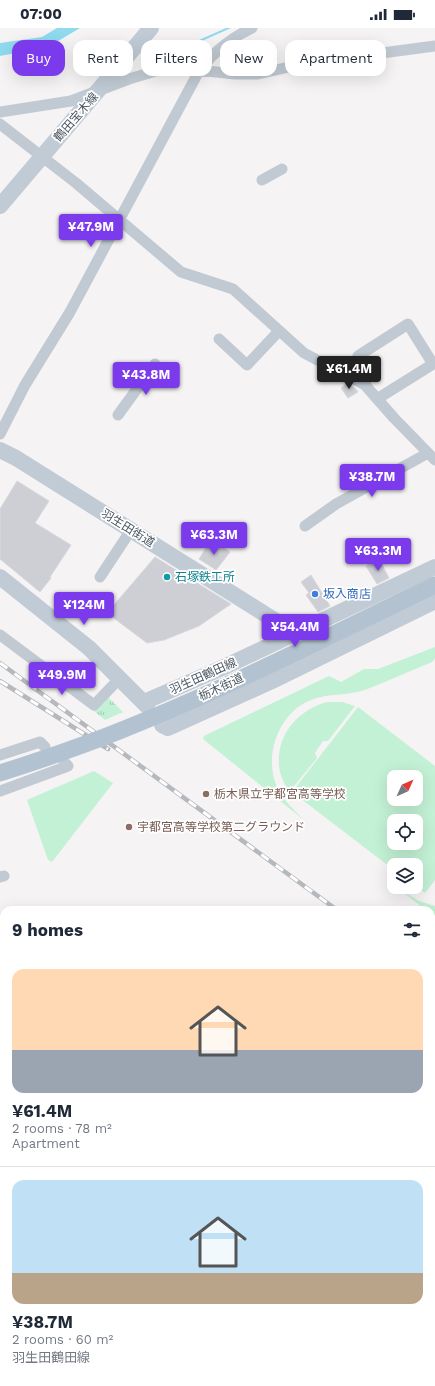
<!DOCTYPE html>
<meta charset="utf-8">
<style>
body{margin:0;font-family:"Work Sans","Noto Sans JP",sans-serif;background:#f6f6f7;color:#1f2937;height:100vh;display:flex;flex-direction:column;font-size:15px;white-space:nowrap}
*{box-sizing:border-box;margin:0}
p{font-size:13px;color:#747a83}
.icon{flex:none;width:22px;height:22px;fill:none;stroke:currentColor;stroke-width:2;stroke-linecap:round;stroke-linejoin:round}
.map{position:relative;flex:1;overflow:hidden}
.sheet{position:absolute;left:0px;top:878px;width:435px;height:480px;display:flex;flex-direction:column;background:#fff;border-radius:12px 12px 0 0;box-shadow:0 4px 16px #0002}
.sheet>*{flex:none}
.top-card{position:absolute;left:12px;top:12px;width:411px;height:36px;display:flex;gap:8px}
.needle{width:26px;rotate:45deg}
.fabs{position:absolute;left:387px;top:742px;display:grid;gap:8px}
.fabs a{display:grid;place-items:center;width:36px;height:36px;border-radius:8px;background:#fff;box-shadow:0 4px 16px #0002;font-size:20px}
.price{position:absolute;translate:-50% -34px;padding:0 9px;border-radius:4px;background:#7c3aed;color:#fff;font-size:13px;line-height:26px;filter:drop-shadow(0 1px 2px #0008)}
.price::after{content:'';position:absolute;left:50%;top:24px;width:12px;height:9px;margin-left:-6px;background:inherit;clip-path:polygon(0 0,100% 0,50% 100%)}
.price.current{background:#222;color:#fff}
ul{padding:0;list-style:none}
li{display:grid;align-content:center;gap:8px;height:212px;padding:0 12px}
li+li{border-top:1px solid #e0e1e3}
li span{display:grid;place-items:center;height:124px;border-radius:12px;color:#555}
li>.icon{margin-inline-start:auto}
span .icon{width:72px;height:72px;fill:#fffc;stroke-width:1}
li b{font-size:17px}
h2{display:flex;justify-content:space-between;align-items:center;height:48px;padding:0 12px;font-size:17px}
.chip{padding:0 14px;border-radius:12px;background:#fff;box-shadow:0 4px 16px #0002;font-size:14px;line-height:36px}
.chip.current{background:#7c3aed;color:#fff}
.status{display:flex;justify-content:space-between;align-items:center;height:28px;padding:0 20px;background:#fff;direction:ltr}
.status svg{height:11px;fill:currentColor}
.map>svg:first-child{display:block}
</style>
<div class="status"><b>07:00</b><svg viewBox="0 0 49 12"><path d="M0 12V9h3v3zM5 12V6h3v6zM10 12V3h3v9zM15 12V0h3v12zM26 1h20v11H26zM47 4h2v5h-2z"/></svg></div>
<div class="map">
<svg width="435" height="1358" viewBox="0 0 435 1358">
<defs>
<pattern id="park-tufts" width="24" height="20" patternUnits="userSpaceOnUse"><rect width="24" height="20" fill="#c3f1d5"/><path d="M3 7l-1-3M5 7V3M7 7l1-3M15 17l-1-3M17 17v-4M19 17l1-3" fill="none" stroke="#a0c6b0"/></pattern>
</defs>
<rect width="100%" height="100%" fill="#f5f3f3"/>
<!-- green -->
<path fill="#c3f1d5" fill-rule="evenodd" d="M435 619V631L432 634C410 643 388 653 365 662 347 668 328 665 311 672 279 684 263 728 277 759 283 772 294 782 304 792L203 711 204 708 329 648 341 654 364 641H378Z
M327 674H342L355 678 328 713H323L315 725 317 730 290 763C284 757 280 747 279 738 276 707 298 682 327 674Z
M358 679 435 738V852L425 865 416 858V837H394V842L292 764ZM394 749H416V771H394ZM394 793H416V815H394Z
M94 743 113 755 52 834 48 832 27 772Z
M402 863 419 873 435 878V891L431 887V882H425Z"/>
<!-- park -->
<path fill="url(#park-tufts)" d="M108 669 123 684 105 692 94 683Z
M435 966V1004L431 992V968Z
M0 1222 4 1228V1354H83L84 1358H0Z"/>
<!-- water -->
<path fill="#90daee" d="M57 0H80L48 19 0 28V15L42 9Z
M226 0H231L182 22 167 20V18L181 20Z"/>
<!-- building -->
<path fill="#cdcfd5" stroke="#d7d9de" d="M347 355 355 360 358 364 348 370 341 360Z
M17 453 49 473 35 495 71 517 50 549 51 550 40 564 0 531V481Z
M209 515 218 521 221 518 230 524 216 542 199 531Z
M155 529 231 576 199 598 164 612 147 615 107 585Z
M379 531 389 550 377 556 366 538Z
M311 547 330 578 318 584 306 567 309 565 301 554Z"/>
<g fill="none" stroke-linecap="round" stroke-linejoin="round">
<!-- street -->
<path stroke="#c1cad2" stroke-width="11" d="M0 84 71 73 129 51 169 39 235 46H258L307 35 435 18
M0 96 76 155 181 244 233 261 304 325 365 357 394 390 435 432
M262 152 282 141
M219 311 247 337 279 303
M365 357 368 345 358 328 408 296 433 336 377 371
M118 387 155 336
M0 406 25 357 70 284 199 43C208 37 205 35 211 29 223 17 237 7 252 0
M305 498 336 476 428 425
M100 549 131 502
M0 607 94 677 120 650
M0 727 40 714 45 719
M0 763 68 738 64 734
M0 849 4 848
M0 901 4 899
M0 1002 4 1000
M431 1011 435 1010
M0 1039 4 1045
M431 1059 435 1065
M431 1086 435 1085
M0 1091 4 1087
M431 1151 435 1150
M0 1164 4 1161
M0 1210 4 1216
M431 1214 435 1213
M431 1322 435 1318
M90 1354 93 1358
M108 1358 119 1354
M310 1358 313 1354
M404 1358 407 1354"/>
<!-- secondary -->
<path stroke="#c1cbd6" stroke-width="16" d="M0 178 151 0
M0 422 16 430 295 605
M0 549 89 620 147 678
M144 674 222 640 435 539
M162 697 168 700 272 653 435 573"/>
<defs>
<path id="rail" d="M0 635 337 882
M0 653 108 721
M431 950 435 953
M431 1263 435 1262
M130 1358 143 1354"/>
</defs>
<!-- rail casing -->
<use href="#rail" stroke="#b5b8bd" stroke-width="4.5"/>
<!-- rail -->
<use href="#rail" stroke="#fff" stroke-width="3" stroke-dasharray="9" stroke-linecap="butt"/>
<!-- primary-bridge -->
<path stroke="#b3c2d1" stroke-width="17" d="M0 745C47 730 94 714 139 695 240 654 337 604 435 557"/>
</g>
<!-- markers -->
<circle fill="#0f9aa8" stroke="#fff" stroke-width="1.5" cx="167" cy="549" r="4"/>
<circle fill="#3f7fe0" stroke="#fff" stroke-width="1.5" cx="315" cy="566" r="4"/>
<g fill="#8d6e63" stroke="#fff" stroke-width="1.5">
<circle cx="206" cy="766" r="4"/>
<circle cx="129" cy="799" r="4"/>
</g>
<g text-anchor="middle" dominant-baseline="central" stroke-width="3.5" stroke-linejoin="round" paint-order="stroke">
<!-- street labels -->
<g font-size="12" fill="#4a5661" stroke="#fff">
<text transform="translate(76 89) rotate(-49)">鶴田宝木線</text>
<text transform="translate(128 500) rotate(32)">羽生田街道</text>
<text transform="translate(203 648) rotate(-24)">羽生田鶴田線</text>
<text transform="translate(221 659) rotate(-25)">栃木街道</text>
</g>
<!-- culture labels -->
<g font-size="12" fill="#0d838f" stroke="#fff" text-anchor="start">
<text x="175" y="549">石塚鉄工所</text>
</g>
<!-- shop labels -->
<g font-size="12" fill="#366cbe" stroke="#fff" text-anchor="start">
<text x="323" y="566">坂入商店</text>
</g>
<!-- education labels -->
<g font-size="12" fill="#785e54" stroke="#fff" text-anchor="start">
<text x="214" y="766">栃木県立宇都宮高等学校</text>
<text x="137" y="799">宇都宮高等学校第二グラウンド</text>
</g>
</g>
</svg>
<div class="fabs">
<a><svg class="needle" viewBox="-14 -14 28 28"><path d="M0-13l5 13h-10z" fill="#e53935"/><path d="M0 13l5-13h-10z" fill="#747a83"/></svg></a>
<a><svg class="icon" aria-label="locate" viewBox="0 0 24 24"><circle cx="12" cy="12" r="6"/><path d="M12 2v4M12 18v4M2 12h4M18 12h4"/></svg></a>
<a><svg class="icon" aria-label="layers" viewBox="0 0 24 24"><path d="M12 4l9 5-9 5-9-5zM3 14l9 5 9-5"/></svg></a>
</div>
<b class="price" style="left:91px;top:220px">¥47.9M</b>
<b class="price current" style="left:349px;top:362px">¥61.4M</b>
<b class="price" style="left:146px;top:368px">¥43.8M</b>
<b class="price" style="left:372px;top:470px">¥38.7M</b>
<b class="price" style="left:214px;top:528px">¥63.3M</b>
<b class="price" style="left:378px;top:544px">¥63.3M</b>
<b class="price" style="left:84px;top:598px">¥124M</b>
<b class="price" style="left:295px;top:620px">¥54.4M</b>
<b class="price" style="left:62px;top:668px">¥49.9M</b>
<div class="top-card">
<a class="chip current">Buy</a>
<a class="chip">Rent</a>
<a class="chip">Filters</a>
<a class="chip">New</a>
<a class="chip">Apartment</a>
</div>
<section class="sheet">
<h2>9 homes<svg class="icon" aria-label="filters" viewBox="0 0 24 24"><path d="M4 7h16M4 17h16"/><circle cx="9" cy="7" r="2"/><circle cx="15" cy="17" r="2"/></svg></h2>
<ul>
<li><span style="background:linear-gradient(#ffd9b3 65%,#9aa5b1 0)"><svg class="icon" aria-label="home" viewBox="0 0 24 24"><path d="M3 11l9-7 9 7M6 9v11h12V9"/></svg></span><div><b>¥61.4M</b><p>2 rooms · 78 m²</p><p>Apartment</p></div></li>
<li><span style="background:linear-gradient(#bfe0f5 75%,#b9a48a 0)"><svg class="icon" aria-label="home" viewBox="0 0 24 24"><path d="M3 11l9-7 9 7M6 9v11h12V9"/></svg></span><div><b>¥38.7M</b><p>2 rooms · 60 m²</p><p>羽生田鶴田線</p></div></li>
</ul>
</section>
</div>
